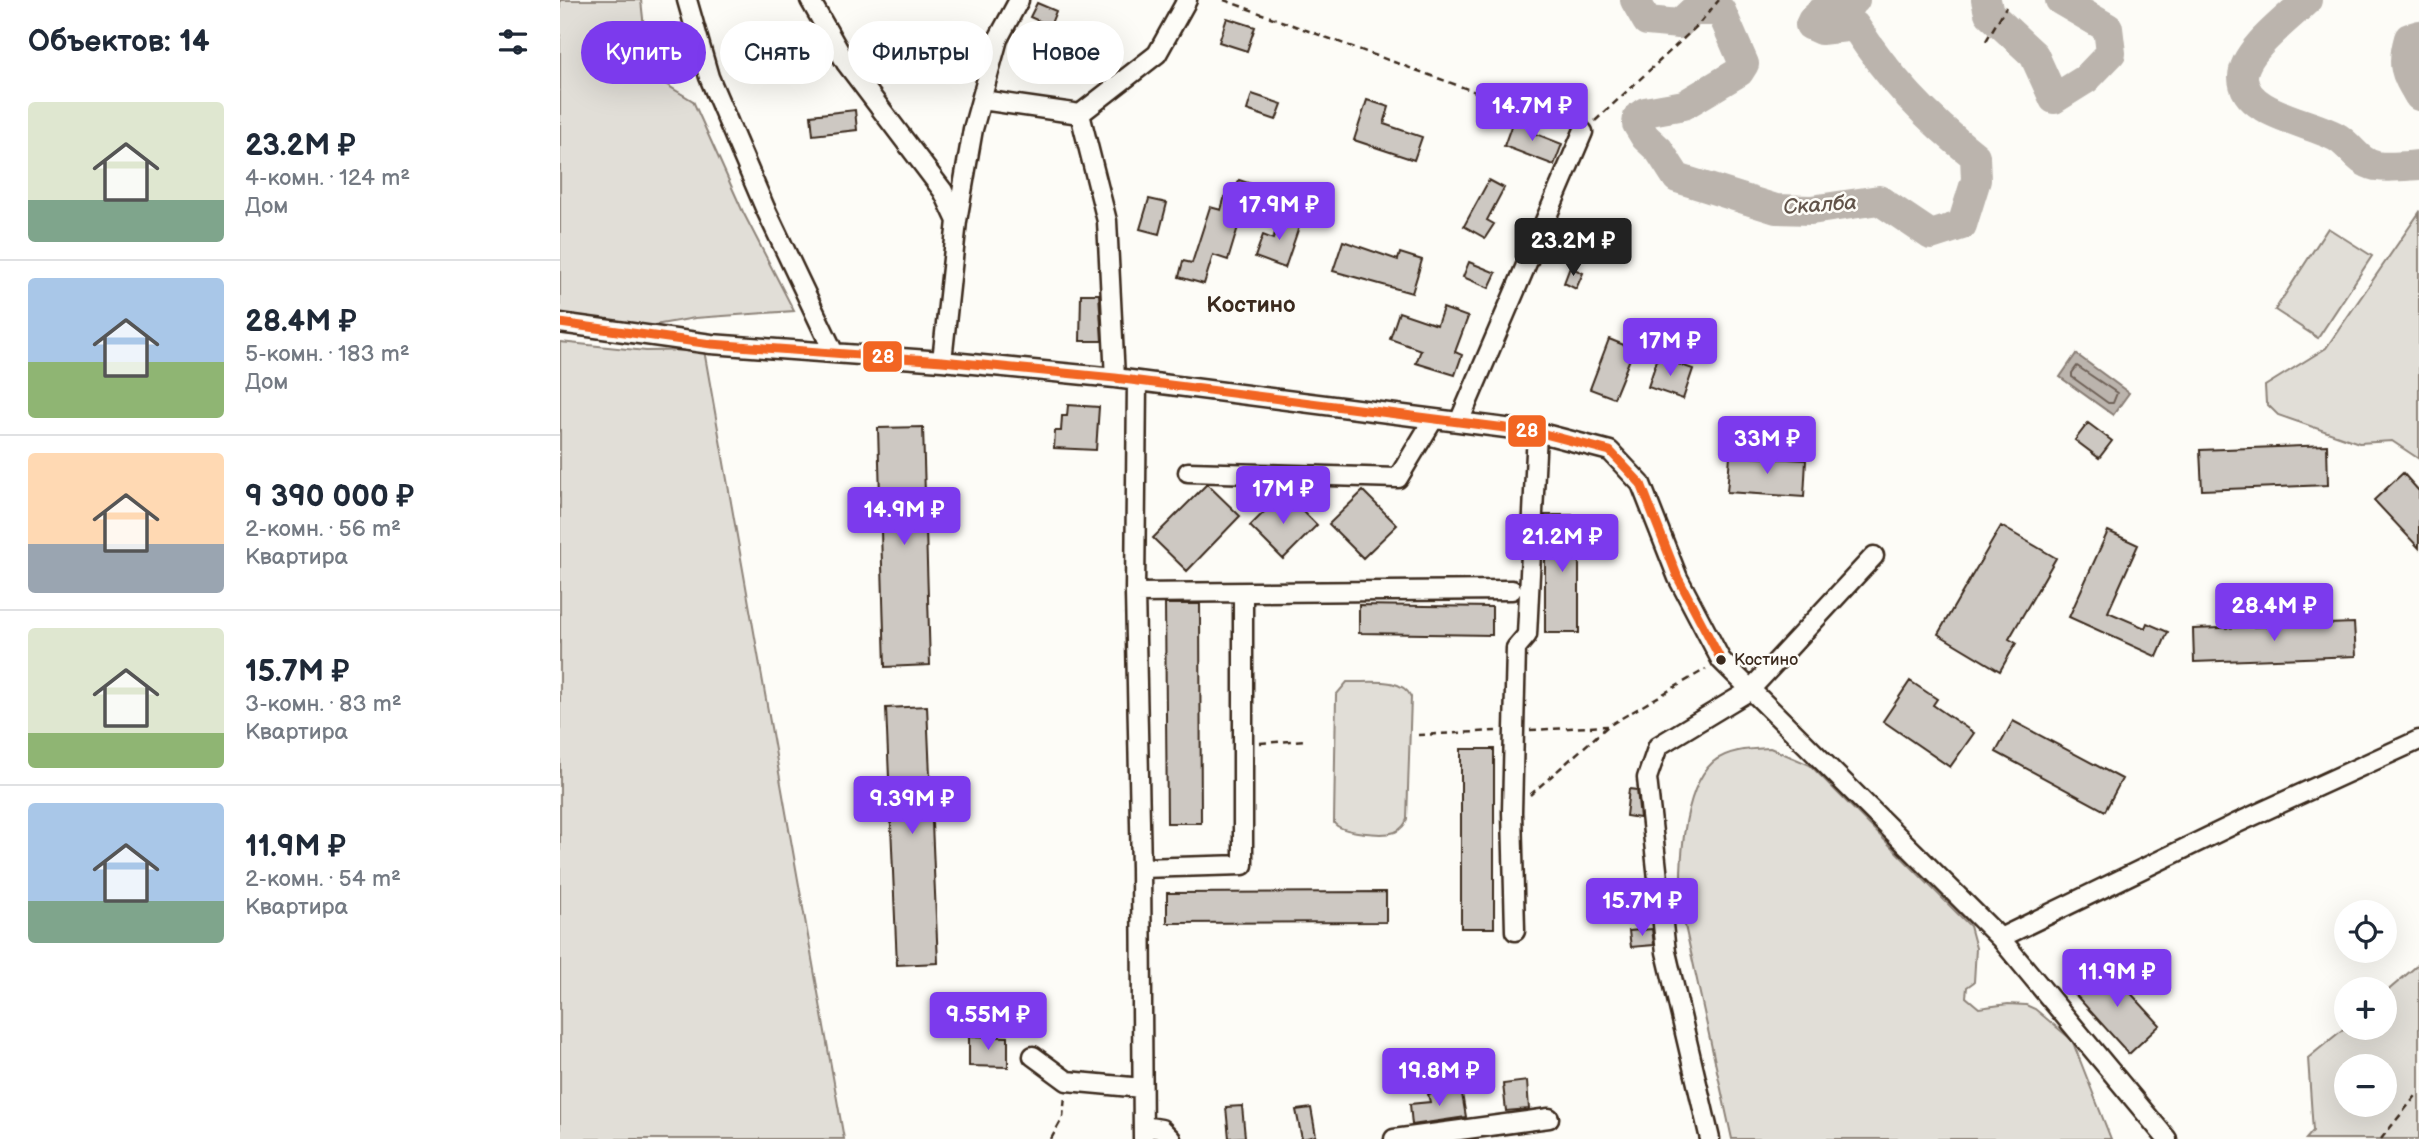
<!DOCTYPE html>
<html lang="ru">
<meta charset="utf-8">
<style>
body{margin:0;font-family:"Balsamiq Sans",sans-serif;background:#f6f6f7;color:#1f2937;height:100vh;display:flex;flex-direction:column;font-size:26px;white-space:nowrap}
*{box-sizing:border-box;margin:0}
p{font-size:23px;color:#747a83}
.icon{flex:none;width:38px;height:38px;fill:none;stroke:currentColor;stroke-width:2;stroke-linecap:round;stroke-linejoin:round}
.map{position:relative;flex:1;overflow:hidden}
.drawer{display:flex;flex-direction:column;background:#fff;width:560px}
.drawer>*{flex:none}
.guide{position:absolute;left:21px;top:21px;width:665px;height:63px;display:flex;gap:14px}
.tools{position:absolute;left:1774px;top:900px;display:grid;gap:14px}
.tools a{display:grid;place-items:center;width:63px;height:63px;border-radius:50%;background:#fff;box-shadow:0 7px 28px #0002;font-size:35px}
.price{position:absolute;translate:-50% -60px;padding:0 16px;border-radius:7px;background:#7c3aed;color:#fff;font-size:23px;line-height:46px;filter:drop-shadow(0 2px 4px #0008)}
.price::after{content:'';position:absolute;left:50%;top:42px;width:21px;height:16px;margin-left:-10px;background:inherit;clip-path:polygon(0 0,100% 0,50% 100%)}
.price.on{background:#222;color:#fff}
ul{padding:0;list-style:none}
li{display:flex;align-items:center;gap:21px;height:175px;padding:0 28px}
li+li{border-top:2px solid #e0e1e3}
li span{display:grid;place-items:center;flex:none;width:196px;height:140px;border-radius:7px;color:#555}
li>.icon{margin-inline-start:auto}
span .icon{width:84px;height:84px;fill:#fffc;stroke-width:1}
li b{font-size:30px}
h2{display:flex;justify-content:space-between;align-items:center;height:84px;padding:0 28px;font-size:30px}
.tag{padding:0 24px;border-radius:32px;background:#fff;box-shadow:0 7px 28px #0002;font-size:24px;line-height:63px}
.tag.on{background:#7c3aed;color:#fff}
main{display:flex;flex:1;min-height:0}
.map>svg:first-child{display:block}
</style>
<main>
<section class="drawer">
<h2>Объектов: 14<svg class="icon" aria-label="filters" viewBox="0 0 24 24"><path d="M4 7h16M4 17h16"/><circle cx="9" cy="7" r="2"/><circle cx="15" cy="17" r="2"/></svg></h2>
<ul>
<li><span style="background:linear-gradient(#dfe7d0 70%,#7fa58c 0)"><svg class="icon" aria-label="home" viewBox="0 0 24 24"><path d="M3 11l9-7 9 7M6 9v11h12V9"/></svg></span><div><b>23.2M ₽</b><p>4-комн. · 124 m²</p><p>Дом</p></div></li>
<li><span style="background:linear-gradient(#a9c7e8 60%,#8fb573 0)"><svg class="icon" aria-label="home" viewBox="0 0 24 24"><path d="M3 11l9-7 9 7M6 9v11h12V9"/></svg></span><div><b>28.4M ₽</b><p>5-комн. · 183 m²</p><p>Дом</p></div></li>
<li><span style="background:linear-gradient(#ffd9b3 65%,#9aa5b1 0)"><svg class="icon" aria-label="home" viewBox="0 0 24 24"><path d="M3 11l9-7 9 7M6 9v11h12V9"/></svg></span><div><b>9 390 000 ₽</b><p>2-комн. · 56 m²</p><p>Квартира</p></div></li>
<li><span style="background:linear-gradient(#dfe7d0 75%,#8fb573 0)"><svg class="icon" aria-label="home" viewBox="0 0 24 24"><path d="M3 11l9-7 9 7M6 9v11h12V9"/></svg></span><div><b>15.7M ₽</b><p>3-комн. · 83 m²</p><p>Квартира</p></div></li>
<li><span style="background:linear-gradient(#a9c7e8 70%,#7fa58c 0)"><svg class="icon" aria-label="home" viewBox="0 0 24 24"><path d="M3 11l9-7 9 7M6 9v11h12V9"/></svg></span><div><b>11.9M ₽</b><p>2-комн. · 54 m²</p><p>Квартира</p></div></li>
</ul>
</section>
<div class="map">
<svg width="1859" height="1139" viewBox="0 0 1859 1139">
<rect width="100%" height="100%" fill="#fdfcf7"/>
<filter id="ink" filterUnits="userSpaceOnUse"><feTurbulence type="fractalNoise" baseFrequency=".0143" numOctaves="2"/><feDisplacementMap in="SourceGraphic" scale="14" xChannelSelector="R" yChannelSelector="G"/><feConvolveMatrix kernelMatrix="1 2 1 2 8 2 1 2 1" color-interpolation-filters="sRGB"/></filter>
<g filter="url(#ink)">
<!-- green -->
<path fill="#e1ded7" stroke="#8e847a" stroke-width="2" fill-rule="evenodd" d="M0 0H81L89 74 133 101 183 212 234 311 135 318 83 327 0 314Z
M1859 213V459L1832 441 1799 443 1718 415 1706 403 1705 386 1766 348Z
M1768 228 1812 256 1758 338 1715 310Z
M0 342 86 351 144 350 284 1139H0Z
M787 682C807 683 842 676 851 697L847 819C845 825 842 829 835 832 824 836 781 833 774 823L776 695Z
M1210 748 1250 765 1410 926 1416 948 1414 982 1407 987 1406 997 1419 1008 1448 1004 1466 1005 1475 1009 1512 1040 1551 1139H1172L1122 912C1119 871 1121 791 1153 762 1169 749 1191 749 1210 748Z
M1859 964V1139H1746L1753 1131 1748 1058 1787 1026 1825 1027V993ZM1787 1066H1825V1104H1787Z"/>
<!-- water -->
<path fill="#bbb4ad" stroke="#887d74" stroke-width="2" d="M1516 354 1569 393 1553 415 1500 377Z"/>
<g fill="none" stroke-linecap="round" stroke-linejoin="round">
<!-- shore -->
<path stroke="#6e6157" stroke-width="2" d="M1517 366 1557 393 1553 403H1548L1512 377V373Z"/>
<!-- river -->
<path stroke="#bbb4ad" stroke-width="30" d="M1075 0 1087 21 1119 24 1133 11H1161L1184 64 1179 72 1124 105 1085 112 1078 117 1077 124 1085 137 1099 150 1117 178 1216 209 1251 210 1319 200 1371 235 1402 225 1416 180 1415 156C1366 118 1329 78 1295 26L1261 30 1250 25C1256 7 1281 6 1295 0
M1426 0 1429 13 1474 55 1494 99 1526 79 1551 53 1548 28 1500 0
M1747 0C1729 18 1683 51 1683 77 1683 115 1754 122 1778 138 1792 147 1798 162 1816 166 1830 168 1845 166 1859 165
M1859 35 1849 38C1841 66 1845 72 1859 96"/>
</g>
<!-- building -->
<path fill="#cdc8c2" stroke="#3b2a1e" stroke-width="2" d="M477 3 496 11 490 26 470 17Z
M667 18 695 27 687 51 659 42Z
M692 94 722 104 716 120 687 110Z
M807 100 829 107 824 124 862 137 854 160 794 140Z
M295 110 297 130 253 135 251 115Z
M954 118 978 128 976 134 1002 144 994 165 944 146Z
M679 180 691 184 668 260 653 255 644 284 619 277 623 261 632 263 650 207 661 210 665 196 673 198Z
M929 180 944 188 927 220 934 224 925 238 904 226Z
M589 199 607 203 599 234 580 229Z
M721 214 741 221 725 268 695 257 703 235 713 239Z
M783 241 838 260 840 253 862 260 852 293 773 271Z
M909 262 936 273 929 288 903 277Z
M1010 267 1023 273 1016 289 1004 283Z
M521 294H539L542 341H520Z
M883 308 908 317 895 352 902 355 895 375 856 363 861 350 830 339 839 312 877 325Z
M1049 339 1074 349 1054 398 1030 389Z
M1098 357 1133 369 1123 399 1088 387Z
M508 405 539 407 536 450 494 448 495 431H501L502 416H507Z
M1528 423 1552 441 1539 458 1515 440Z
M363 427 370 665 325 667 318 428Z
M1767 445 1768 485 1642 490 1640 450Z
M1170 456 1246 460 1244 497 1167 492Z
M1843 473 1859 491V548L1814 500Z
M647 484 680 516 627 571 593 538Z
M803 491 837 525 803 558 769 524Z
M724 492 757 525 723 559 690 526Z
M985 515H1019V633H985Z
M1441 526 1496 558 1449 639 1456 643 1440 671 1378 634Z
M1548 531 1578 545 1548 612 1585 628 1587 623 1608 632 1597 657 1509 617Z
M605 604H640L641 823H607Z
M799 605 932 607V635L799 633Z
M1794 623 1796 656 1634 662 1633 629Z
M1350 681 1377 699 1373 705 1414 733 1390 767 1323 721Z
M367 706 378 963 337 965 326 708Z
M1453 721 1562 779 1545 811 1436 752Z
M901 749H934V928H901Z
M1069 789 1077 790 1080 818 1066 816Z
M826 892V922L607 923V893Z
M1092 929 1094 945 1071 947 1069 931Z
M1544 964 1600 1025 1569 1054 1513 992Z
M409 1036 448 1037V1067L409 1066Z
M967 1081 969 1109 946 1111 943 1084Z
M901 1088 906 1117 852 1125 850 1104 870 1102 868 1094Z
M682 1106 685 1137 669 1138 666 1107Z
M751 1108 756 1136 742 1139 736 1110Z"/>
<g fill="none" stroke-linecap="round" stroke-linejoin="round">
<defs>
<path id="minor" d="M127 0 149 77 205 208 274 353
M250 0 286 63 383 191 397 221
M422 100 520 114
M0 323 151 344 382 361 555 378 977 432 1050 451 1081 484 1118 578 1161 660 1440 938 1673 825 1859 740
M382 361 397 221 413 129 438 39 459 0
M555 378 547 221 520 114 597 54 627 0
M577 381 575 593 581 868 583 1139
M899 422 1023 132
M628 472 838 478 873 420
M575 593 952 590
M581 868 683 865V593
M955 931 952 812 956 648 967 635 977 432
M1440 938 1607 1139
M473 1056 507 1081 582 1088
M583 1126 601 1129 611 1139
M834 1139 989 1118
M1150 1139 1106 952 1087 778 1098 746 1189 691 1314 556"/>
</defs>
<!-- minor casing -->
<use href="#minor" stroke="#3b2a1e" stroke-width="23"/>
<!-- path -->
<path stroke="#3b2a1e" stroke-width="2.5" stroke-dasharray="7 5" stroke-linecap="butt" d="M664 0 1006 125
M1426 41 1446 7
M1035 121 1137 26 1159 0
M970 730 1047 726
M858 735 936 731
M700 743 746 740
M970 795 1048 726 1146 669
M491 1139 503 1117 505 1096
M1821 1139 1859 1092"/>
<!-- minor -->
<use href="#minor" stroke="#fdfcf7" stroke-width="18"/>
<defs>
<path id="bus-1" d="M0 323 151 344 382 361 555 378 977 432 1050 451 1081 484 1118 578 1161 660"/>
</defs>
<!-- bus-1 casing -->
<use href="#bus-1" stroke="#fdfcf7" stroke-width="14"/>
<!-- bus-1 -->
<use href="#bus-1" stroke="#f26522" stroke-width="9"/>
</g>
</g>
<!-- markers -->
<circle fill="#3b2a1e" stroke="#fdfcf7" stroke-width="2.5" cx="1161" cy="660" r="6"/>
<g text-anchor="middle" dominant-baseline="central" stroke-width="5" stroke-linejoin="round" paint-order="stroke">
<!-- bus labels -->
<g font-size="17" fill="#3b2a1e" stroke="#fdfcf7" text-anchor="start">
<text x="1174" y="660">Костино</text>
</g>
<!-- water labels -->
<g font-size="21" font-style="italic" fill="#615349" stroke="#fdfcf7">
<text transform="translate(1260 205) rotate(-4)">Скалба</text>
</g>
<!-- quarter labels -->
<g font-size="23" font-weight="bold" fill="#3b2a1e" stroke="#fdfcf7">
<text x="691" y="305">Костино</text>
</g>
</g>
<g stroke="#fdfcf7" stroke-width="2.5">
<rect x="302" y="340" width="41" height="33" rx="7" fill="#f26522"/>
<rect x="947" y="414" width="40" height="34" rx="7" fill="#f26522"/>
</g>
<g font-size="19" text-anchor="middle" font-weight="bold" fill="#fff">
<text x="323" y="363">28</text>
<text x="967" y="437">28</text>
</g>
</svg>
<div class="tools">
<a><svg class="icon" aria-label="locate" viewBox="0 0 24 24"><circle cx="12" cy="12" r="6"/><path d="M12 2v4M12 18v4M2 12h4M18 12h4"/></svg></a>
<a>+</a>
<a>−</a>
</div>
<b class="price" style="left:972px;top:143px">14.7M ₽</b>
<b class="price" style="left:719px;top:242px">17.9M ₽</b>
<b class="price on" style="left:1013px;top:278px">23.2M ₽</b>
<b class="price" style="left:1110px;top:378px">17M ₽</b>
<b class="price" style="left:1207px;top:476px">33M ₽</b>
<b class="price" style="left:723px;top:526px">17M ₽</b>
<b class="price" style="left:344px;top:547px">14.9M ₽</b>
<b class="price" style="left:1002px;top:574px">21.2M ₽</b>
<b class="price" style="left:1714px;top:643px">28.4M ₽</b>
<b class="price" style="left:352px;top:836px">9.39M ₽</b>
<b class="price" style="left:1082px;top:938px">15.7M ₽</b>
<b class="price" style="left:1557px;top:1009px">11.9M ₽</b>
<b class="price" style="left:428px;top:1052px">9.55M ₽</b>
<b class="price" style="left:879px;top:1108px">19.8M ₽</b>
<div class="guide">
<a class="tag on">Купить</a>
<a class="tag">Снять</a>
<a class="tag">Фильтры</a>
<a class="tag">Новое</a>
</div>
</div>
</main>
